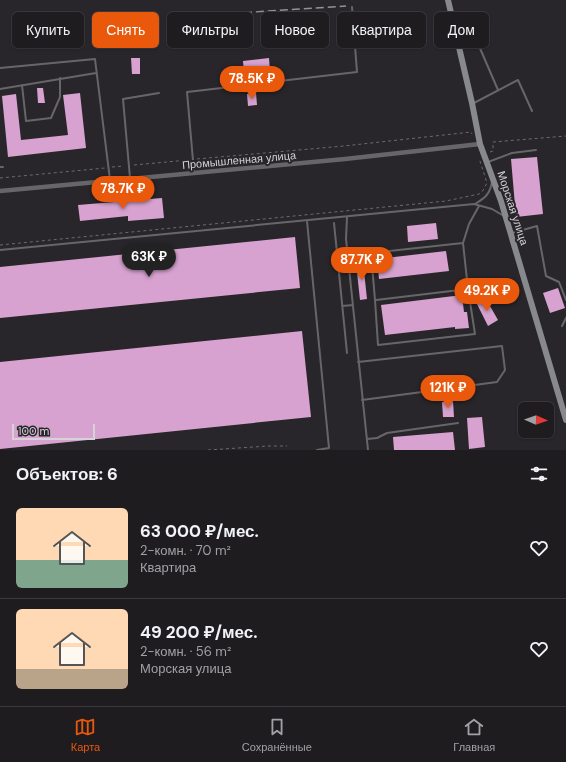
<!DOCTYPE html>
<html lang="ru">
<meta charset="utf-8">
<style>
body{margin:0;font-family:"DM Sans",sans-serif;background:#2c292d;color:#f1f3f6;height:100vh;display:flex;flex-direction:column;font-size:15px;white-space:nowrap}
*{box-sizing:border-box;margin:0}
p{font-size:13px;color:#a1a1a5}
.icon{flex:none;width:22px;height:22px;fill:none;stroke:currentColor;stroke-width:2;stroke-linecap:round;stroke-linejoin:round}
.map{position:relative;height:450px;overflow:hidden}
.sheet{display:flex;flex-direction:column;background:#1f1c20;flex:1}
.sheet>*{flex:none}
.top-card{position:absolute;left:12px;top:12px;width:542px;height:36px;display:flex;gap:8px}
.needle{width:26px;rotate:92deg}
.fabs{position:absolute;left:518px;top:402px;display:grid;gap:8px}
.fabs a{display:grid;place-items:center;width:36px;height:36px;border-radius:6px;background:#1f1c20;box-shadow:0 1px 3px #0004,0 0 0 1px #3c3a3e;font-size:20px}
.scale{position:absolute;left:12px;bottom:10px;width:83px;box-sizing:border-box;padding-left:4px;border:2px solid #d5d3d7;border-top:0;font-size:11px;line-height:14px;white-space:nowrap;color:#d5d3d7;-webkit-text-stroke:3px #29262b;paint-order:stroke}
.price{position:absolute;translate:-50% -34px;padding:0 9px;border-radius:14px;background:#ea580c;color:#fff;font-size:13px;line-height:26px;filter:drop-shadow(0 1px 2px #0008)}
.price::after{content:'';position:absolute;left:50%;top:24px;width:12px;height:9px;margin-left:-6px;background:inherit;clip-path:polygon(0 0,100% 0,50% 100%)}
.price.on{background:#222;color:#fff}
ul{padding:0;list-style:none}
li{display:flex;align-items:center;gap:12px;height:100px;padding:0 16px}
li+li{border-top:1px solid #3c3a3e}
li span{display:grid;place-items:center;flex:none;width:112px;height:80px;border-radius:6px;color:#555}
li>.icon{margin-inline-start:auto}
span .icon{width:48px;height:48px;fill:#fffc;stroke-width:1}
li b{font-size:17px}
h2{display:flex;justify-content:space-between;align-items:center;height:48px;padding:0 16px;font-size:17px}
.pill{padding:0 14px;border-radius:6px;background:#1f1c20;box-shadow:0 1px 3px #0004,0 0 0 1px #3c3a3e;font-size:14px;line-height:36px}
.pill.on{background:#ea580c;color:#fff}
.dock{display:flex;justify-content:space-around;align-items:center;height:56px;border-top:1px solid #3c3a3e;background:#1f1c20;font-size:11px;color:#a1a1a5}
.dock a{display:grid;justify-items:center;gap:2px}
.dock .on{color:#ea580c}
.map>svg:first-child{display:block}
</style>
<div class="map">
<svg width="566" height="450" viewBox="0 0 566 450">
<rect width="100%" height="100%" fill="#29262b"/>
<!-- building -->
<path fill="#d7a2cf" d="M159 33 160 39 143 42 142 35Z
M131 58H140V74H132Z
M269 58 270 71 244 73 243 61Z
M37 88H43L45 103H38Z
M80 93 86 148 8 157 2 96 16 94 21 140 68 135 63 95Z
M256 93 257 105 248 106 247 94Z
M537 157 543 214 516 217 511 159Z
M162 198 164 218 128 221V216L80 221 78 205Z
M436 223 438 239 408 242 407 226Z
M295 237 300 288 0 318V267Z
M446 251 449 271 379 279 377 259Z
M363 262 367 299 360 300 356 263Z
M558 288 565 308 550 313 543 293Z
M462 295 464 312H467L469 328 455 329V327L385 335 381 305Z
M486 299 498 320 488 326 477 304Z
M302 331 311 417 0 449V362Z
M453 401 454 417H443L442 402Z
M482 417 485 447 469 449 467 418Z
M453 432 455 450H394L393 437Z"/>
<g fill="none" stroke-linecap="round" stroke-linejoin="round">
<!-- path -->
<path stroke="#6c6a6e" stroke-width="1" stroke-dasharray="3 3" stroke-linecap="butt" d="M490 152 493 151V142L566 136
M197 159 344 146 471 132 472 134
M134 165 188 160
M112 167 124 166
M0 178 105 168
M0 245 446 201 479 194 482 192 487 183 479 158
M208 450 268 446H287"/>
<!-- lane -->
<path stroke="#666668" stroke-width="2" d="M476 39 498 90
M0 68 95 59 110 180
M22 85 26 121 51 118 60 97V78
M0 89 96 73
M474 103 518 80 532 111
M488 162 512 153 536 150
M0 167H3
M194 172 187 92 357 72 352 7
M130 178 123 99 159 93
M475 204C485 198 490 194 492 182
M347 217 346 239 368 450
M307 221 329 448 317 450
M334 223 347 353
M512 233 537 226 546 276 559 282 566 300
M463 243 371 253 375 300 378 345 475 334 468 289
M0 250 474 204 492 209 504 216
M376 300 468 289 463 243 469 224 479 206
M342 306 353 305
M562 326 566 318
M358 362 502 346 505 370 497 382 362 400
M367 439 377 438 387 433 458 423"/>
<!-- street -->
<path stroke="#666668" stroke-width="4.5" d="M0 191 345 159 480 144"/>
<!-- secondary -->
<path stroke="#88898d" stroke-width="6" d="M448 0 472 103 480 144 501 201 566 420"/>
<!-- rail -->
<path stroke="#949296" stroke-width="1.5" stroke-dasharray="8 4" stroke-linecap="butt" d="M208 15 346 6"/>
</g>
<g text-anchor="middle" dominant-baseline="central" stroke-width="4" stroke-linejoin="round" paint-order="stroke">
<!-- street labels -->
<g font-size="11" fill="#d5d3d7" stroke="#29262b">
<text transform="translate(239 160) rotate(-5)">Промышленная улица</text>
<text transform="translate(513 208) rotate(72)">Морская улица</text>
</g>
</g>
</svg>
<div class="fabs">
<a><svg class="needle" viewBox="-14 -14 28 28"><path d="M0-13l5 13h-10z" fill="#e53935"/><path d="M0 13l5-13h-10z" fill="#a1a1a5"/></svg></a>
</div>
<div class="scale">100 m</div>
<b class="price" style="left:252px;top:100px">78.5K ₽</b>
<b class="price" style="left:123px;top:210px">78.7K ₽</b>
<b class="price on" style="left:149px;top:278px">63K ₽</b>
<b class="price" style="left:362px;top:281px">87.7K ₽</b>
<b class="price" style="left:487px;top:312px">49.2K ₽</b>
<b class="price" style="left:448px;top:409px">121K ₽</b>
<div class="top-card">
<a class="pill">Купить</a>
<a class="pill on">Снять</a>
<a class="pill">Фильтры</a>
<a class="pill">Новое</a>
<a class="pill">Квартира</a>
<a class="pill">Дом</a>
</div>
</div>
<section class="sheet">
<h2>Объектов: 6<svg class="icon" aria-label="filters" viewBox="0 0 24 24"><path d="M4 7h16M4 17h16"/><circle cx="9" cy="7" r="2"/><circle cx="15" cy="17" r="2"/></svg></h2>
<ul>
<li><span style="background:linear-gradient(#ffd9b3 65%,#7fa58c 0)"><svg class="icon" aria-label="home" viewBox="0 0 24 24"><path d="M3 11l9-7 9 7M6 9v11h12V9"/></svg></span><div><b>63 000 ₽/мес.</b><p>2-комн. · 70 m²</p><p>Квартира</p></div><svg class="icon" aria-label="heart" viewBox="0 0 24 24"><path d="M12 20l-8-8c-3-5 5-10 8-4 3-6 11-1 8 4z"/></svg></li>
<li><span style="background:linear-gradient(#ffd9b3 75%,#b9a48a 0)"><svg class="icon" aria-label="home" viewBox="0 0 24 24"><path d="M3 11l9-7 9 7M6 9v11h12V9"/></svg></span><div><b>49 200 ₽/мес.</b><p>2-комн. · 56 m²</p><p>Морская улица</p></div><svg class="icon" aria-label="heart" viewBox="0 0 24 24"><path d="M12 20l-8-8c-3-5 5-10 8-4 3-6 11-1 8 4z"/></svg></li>
</ul>
</section>
<nav class="dock">
<a class="on"><svg class="icon" aria-label="map" viewBox="0 0 24 24"><path d="M3 6l6-2 6 2 6-2v14l-6 2-6-2-6 2zM9 4v14M15 6v14"/></svg>Карта</a>
<a><svg class="icon" aria-label="saved" viewBox="0 0 24 24"><path d="M7 4h10v16l-5-4-5 4z"/></svg>Сохранённые</a>
<a><svg class="icon" aria-label="home" viewBox="0 0 24 24"><path d="M3 11l9-7 9 7M6 9v11h12V9"/></svg>Главная</a>
</nav>
